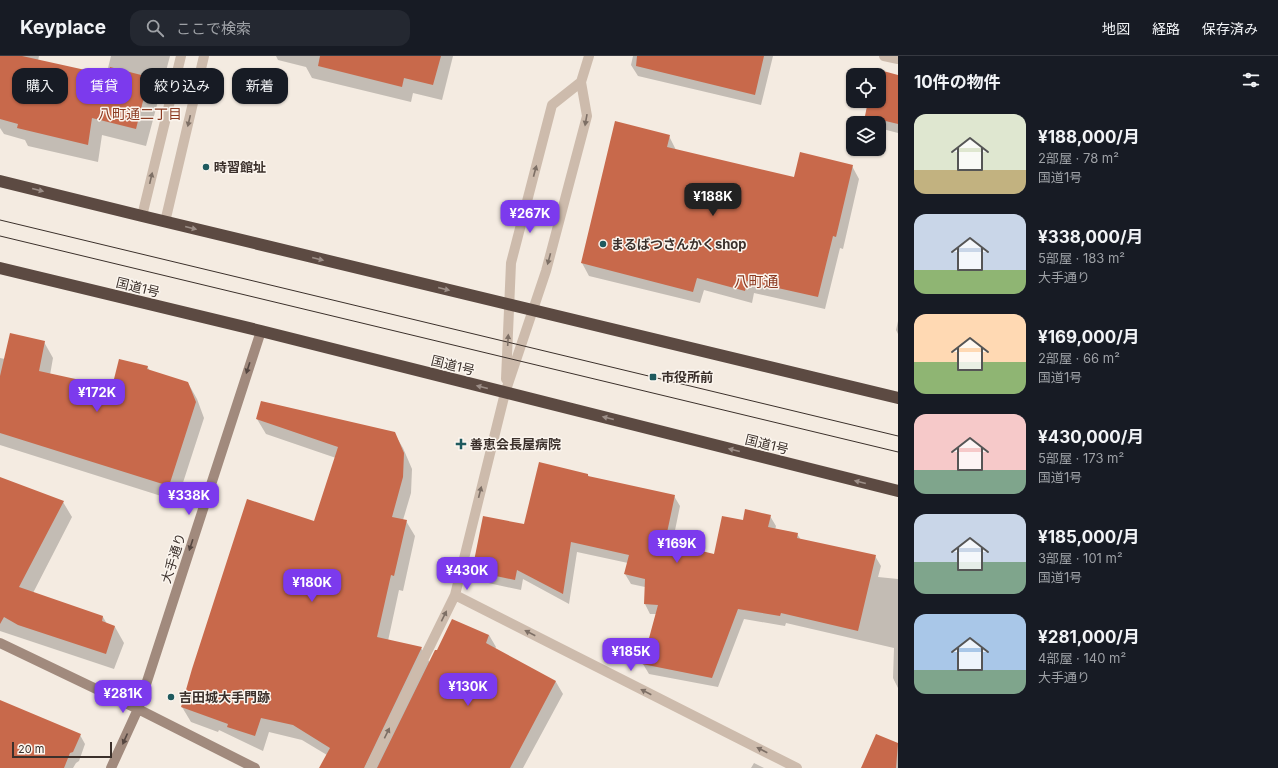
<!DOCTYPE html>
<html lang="ja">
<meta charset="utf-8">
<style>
body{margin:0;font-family:Inter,"Noto Sans JP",sans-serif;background:#242831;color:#f1f3f6;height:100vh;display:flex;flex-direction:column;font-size:15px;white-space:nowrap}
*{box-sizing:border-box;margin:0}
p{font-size:13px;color:#9ea1a6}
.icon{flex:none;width:22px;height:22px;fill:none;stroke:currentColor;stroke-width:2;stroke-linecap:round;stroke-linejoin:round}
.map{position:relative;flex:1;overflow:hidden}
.panel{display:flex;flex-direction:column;background:#171b24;width:380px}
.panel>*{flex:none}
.banner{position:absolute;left:12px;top:12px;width:380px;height:36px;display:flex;gap:8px}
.buttons{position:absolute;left:846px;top:12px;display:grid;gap:8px}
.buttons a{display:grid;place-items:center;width:40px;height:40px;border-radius:8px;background:#171b24;box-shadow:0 1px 3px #0004;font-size:20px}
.scale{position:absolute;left:12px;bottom:10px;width:100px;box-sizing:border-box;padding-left:4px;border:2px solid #3b302b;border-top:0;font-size:11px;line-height:14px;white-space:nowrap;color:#3b302b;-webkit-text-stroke:3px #fbf5ee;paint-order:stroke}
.price{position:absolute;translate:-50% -34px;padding:0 9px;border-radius:8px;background:#7c3aed;color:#fff;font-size:13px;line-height:26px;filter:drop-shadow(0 1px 2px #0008)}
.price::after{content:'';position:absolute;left:50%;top:24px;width:12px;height:9px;margin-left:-6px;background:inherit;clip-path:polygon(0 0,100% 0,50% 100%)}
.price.selected{background:#222;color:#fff}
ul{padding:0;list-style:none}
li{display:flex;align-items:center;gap:12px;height:100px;padding:0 16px}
li span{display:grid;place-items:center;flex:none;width:112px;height:80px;border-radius:12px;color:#555}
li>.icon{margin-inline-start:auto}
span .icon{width:48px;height:48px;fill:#fffc;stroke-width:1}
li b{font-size:17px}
h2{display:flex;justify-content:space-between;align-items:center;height:48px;padding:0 16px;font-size:17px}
.chip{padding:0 14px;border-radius:12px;background:#171b24;box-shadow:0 1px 3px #0004;font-size:14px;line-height:36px}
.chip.selected{background:#7c3aed;color:#fff}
header{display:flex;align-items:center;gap:24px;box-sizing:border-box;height:56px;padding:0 20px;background:#171b24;border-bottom:1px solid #363941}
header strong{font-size:19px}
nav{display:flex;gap:22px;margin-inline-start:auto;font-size:14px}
.search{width:280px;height:36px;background:#242831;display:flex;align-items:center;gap:10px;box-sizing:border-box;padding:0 14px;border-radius:12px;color:#9ea1a6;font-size:15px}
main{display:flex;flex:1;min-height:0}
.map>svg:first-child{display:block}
</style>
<header>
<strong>Keyplace</strong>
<div class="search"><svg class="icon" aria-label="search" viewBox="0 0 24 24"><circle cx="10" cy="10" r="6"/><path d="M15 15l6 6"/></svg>ここで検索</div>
<nav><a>地図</a><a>経路</a><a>保存済み</a></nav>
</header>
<main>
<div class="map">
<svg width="898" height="712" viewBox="0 0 898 712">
<rect width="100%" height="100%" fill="#f4ebe1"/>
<!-- shadow -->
<path fill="#0003" d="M0 0H39L38 5 106 20 111 0H170L146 90 102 79 98 106 28 90 25 84 4 78 0 72Z
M276 0H453L442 44 413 37 411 46 312 22 306 11 278 4Z
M633 0H773L761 49 638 20 631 9Z
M877 15 898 20V77L879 72V67H870L866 60 869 45H879V19H876Z
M669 80 676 94 794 122 852 110 859 123 843 193 840 192 825 253 754 237 752 247 704 234 700 247 589 220 582 207Z
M898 265V278L896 274Z
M44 286 53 302 50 319 113 333 147 310 150 315 188 327 197 343 204 362 177 445 0 389V302L5 303Z
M257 363 394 377 403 392 412 413 411 437 403 464 406 465 415 480 403 535 399 534 388 585 421 592 430 607 489 579 496 591 495 593 556 626 563 638 523 712H321L327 699 302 684 269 676 263 695 219 674 218 676 191 666 182 651 315 466 336 402 266 378Z
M588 419 589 421 674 440 680 450 672 489 715 499 744 465 770 460 776 470 775 474 797 478 801 484 875 500 881 510 878 521 898 523V632L893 622 894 592 786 567 785 570 744 563 718 631 649 618 643 608 656 558H650L645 548V531L631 528 625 518 628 507 577 496 569 548 523 523 521 534 479 525 473 515 525 469Z
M0 422 63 446 72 461 33 537 103 561 107 568 115 571 124 587 114 613 0 575Z
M0 647 80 679 85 688 79 705 76 707 73 712H0Z
M876 680 898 688V712H862Z
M754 707 764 712H751Z"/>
<!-- building -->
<path fill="#c8694b" d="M0 0H22L108 19 110 11 149 21 136 73 92 62 88 89 17 72 18 68 0 63Z
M320 0H441L433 29 404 22 402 31 318 10Z
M637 0H764L755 39 636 10Z
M876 13 898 19V68L865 60 868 45H879V19H875Z
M615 65 670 79 667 91 794 121 800 96 853 109 836 181 833 180 818 241 747 225 745 235 697 222 693 236 581 207Z
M10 277 45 285 39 315 112 331 119 303 148 310 147 313 188 326 196 346 169 430 0 377V320Z
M261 345 395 376 404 397 403 421 392 461 407 464 394 520 391 519 377 581 422 591 364 712H319L330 692 293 669 261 662 255 680 227 671 228 668 181 651 192 613 247 443 314 465 338 391 256 363Z
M539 406 588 418V420L675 439 665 486 714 498 722 460 743 464 745 453 771 459 768 471 798 477 797 482 876 499 858 575 781 557 780 560 738 553 712 622 642 608 658 549 644 548 645 523 624 518 629 499 571 486 563 538 517 514 515 524 472 515 483 460 524 468Z
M0 421 64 445 19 531 103 560 102 565 115 570 106 598 18 569 4 561 0 568Z
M452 563 489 579 486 587 556 625 510 712H377L435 594H437Z
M0 644 81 678 73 696 70 697 64 712H0Z
M876 678 898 687 896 712H861Z"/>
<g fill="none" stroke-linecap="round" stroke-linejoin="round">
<!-- street -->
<path stroke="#cdbbac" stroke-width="10" d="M884 0 898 3
M142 160 181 0
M165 166 204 0
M506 323 511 207 552 49 581 26
M455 539 797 712
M370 712 455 539 505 337 546 215 587 60 581 26 589 0"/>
<!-- secondary -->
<path stroke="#a18a7d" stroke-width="10" d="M0 587 138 653 255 712
M111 712 138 653 261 275"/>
<!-- highway -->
<path stroke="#5c4a42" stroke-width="12" d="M0 125 142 160 898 342
M0 212 261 275 898 435"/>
<!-- tram -->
<path stroke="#3b302b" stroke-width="1" d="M0 164 898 380
M0 180 898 396"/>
</g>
<!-- one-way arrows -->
<defs><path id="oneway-solid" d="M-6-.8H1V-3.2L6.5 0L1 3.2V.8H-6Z"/></defs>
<g fill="#7d6f65">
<use href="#oneway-solid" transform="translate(586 64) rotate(100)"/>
<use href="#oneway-solid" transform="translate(189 65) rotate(103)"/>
<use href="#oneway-solid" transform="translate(535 115) rotate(-75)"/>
<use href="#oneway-solid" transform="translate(151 122) rotate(-77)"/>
<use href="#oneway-solid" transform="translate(549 203) rotate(105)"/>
<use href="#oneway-solid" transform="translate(508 284) rotate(-87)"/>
<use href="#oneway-solid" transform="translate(480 436) rotate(-76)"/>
<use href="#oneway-solid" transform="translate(444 560) rotate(-64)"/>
<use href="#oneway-solid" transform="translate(530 577) rotate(-153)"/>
<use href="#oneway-solid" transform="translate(646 636) rotate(-153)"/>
<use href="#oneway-solid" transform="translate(387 677) rotate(-64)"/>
<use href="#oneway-solid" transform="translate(762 694) rotate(-153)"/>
</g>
<g fill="#9c8e87">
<use href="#oneway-solid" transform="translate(38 134) rotate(14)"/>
<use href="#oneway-solid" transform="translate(191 172) rotate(14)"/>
<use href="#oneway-solid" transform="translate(318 203) rotate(14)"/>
<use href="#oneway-solid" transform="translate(444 233) rotate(14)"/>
<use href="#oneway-solid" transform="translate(482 331) rotate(-166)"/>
<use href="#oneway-solid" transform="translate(608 362) rotate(-166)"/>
<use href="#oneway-solid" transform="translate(734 394) rotate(-166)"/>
<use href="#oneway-solid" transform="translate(860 426) rotate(-166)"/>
</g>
<g fill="#544640">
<use href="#oneway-solid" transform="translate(248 312) rotate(108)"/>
<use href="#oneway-solid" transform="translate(191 489) rotate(108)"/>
<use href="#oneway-solid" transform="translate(125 683) rotate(114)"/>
</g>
<!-- markers -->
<g fill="#1f5a5e" stroke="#fbf5ee" stroke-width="1.5">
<circle cx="206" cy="111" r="4"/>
<circle cx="603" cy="188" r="4"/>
<rect x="649" y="317" width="8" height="8" rx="2"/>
<path d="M459 382h4v4h4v4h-4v4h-4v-4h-4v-4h4z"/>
<circle cx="171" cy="641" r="4"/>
</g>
<g text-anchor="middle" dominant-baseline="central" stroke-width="3" stroke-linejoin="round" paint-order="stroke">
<!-- poi labels -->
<g font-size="13" font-weight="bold" fill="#3b302b" stroke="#fbf5ee" text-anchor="start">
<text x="214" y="111">時習館址</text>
<text x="611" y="188">まるばつさんかくshop</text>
<text x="661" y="321">市役所前</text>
<text x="470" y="388">善恵会長屋病院</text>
<text x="179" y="641">吉田城大手門跡</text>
</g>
<!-- street labels -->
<g font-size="13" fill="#3b302b" stroke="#fbf5ee">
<text transform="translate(138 231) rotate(14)">国道1号</text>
<text transform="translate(453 309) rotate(14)">国道1号</text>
<text transform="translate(767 388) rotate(14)">国道1号</text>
<text transform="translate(173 502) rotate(-72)">大手通り</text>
</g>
<!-- neighbourhood labels -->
<g font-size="14" fill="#8c3b22" stroke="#fbf5ee">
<text x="140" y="57">八町通二丁目</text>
</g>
<!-- quarter labels -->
<g font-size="15" fill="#8c3b22" stroke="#fbf5ee">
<text x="756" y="225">八町通</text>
</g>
</g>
</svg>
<div class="buttons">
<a><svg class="icon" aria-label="locate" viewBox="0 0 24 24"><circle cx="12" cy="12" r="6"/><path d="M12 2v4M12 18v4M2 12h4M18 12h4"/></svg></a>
<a><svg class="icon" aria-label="layers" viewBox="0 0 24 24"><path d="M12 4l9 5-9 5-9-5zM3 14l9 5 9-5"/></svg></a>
</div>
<div class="scale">20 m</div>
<b class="price selected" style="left:713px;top:161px">¥188K</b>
<b class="price" style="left:530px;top:178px">¥267K</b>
<b class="price" style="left:97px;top:357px">¥172K</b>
<b class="price" style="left:189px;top:460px">¥338K</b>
<b class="price" style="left:677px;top:508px">¥169K</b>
<b class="price" style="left:467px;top:535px">¥430K</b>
<b class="price" style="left:312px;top:547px">¥180K</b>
<b class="price" style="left:631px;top:616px">¥185K</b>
<b class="price" style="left:468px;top:651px">¥130K</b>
<b class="price" style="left:123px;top:658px">¥281K</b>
<div class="banner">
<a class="chip">購入</a>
<a class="chip selected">賃貸</a>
<a class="chip">絞り込み</a>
<a class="chip">新着</a>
</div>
</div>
<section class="panel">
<h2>10件の物件<svg class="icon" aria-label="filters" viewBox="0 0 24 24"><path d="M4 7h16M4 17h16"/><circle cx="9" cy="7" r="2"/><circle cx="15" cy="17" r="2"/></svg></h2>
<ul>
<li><span style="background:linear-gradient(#dfe7d0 70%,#c2b280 0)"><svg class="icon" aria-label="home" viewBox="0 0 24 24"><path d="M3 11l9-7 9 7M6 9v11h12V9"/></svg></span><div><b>¥188,000/月</b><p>2部屋 · 78 m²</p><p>国道1号</p></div></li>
<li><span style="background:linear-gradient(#c9d6e8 70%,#8fb573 0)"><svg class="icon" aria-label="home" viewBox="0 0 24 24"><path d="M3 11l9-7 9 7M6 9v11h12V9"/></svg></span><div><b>¥338,000/月</b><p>5部屋 · 183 m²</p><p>大手通り</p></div></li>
<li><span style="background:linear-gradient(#ffd9b3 60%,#8fb573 0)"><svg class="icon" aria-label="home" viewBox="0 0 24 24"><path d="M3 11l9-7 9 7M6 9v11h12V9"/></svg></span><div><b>¥169,000/月</b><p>2部屋 · 66 m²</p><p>国道1号</p></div></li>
<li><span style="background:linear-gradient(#f6c9c9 70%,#7fa58c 0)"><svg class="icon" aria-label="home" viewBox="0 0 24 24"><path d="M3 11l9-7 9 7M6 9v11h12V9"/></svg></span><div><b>¥430,000/月</b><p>5部屋 · 173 m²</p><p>国道1号</p></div></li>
<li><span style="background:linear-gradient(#c9d6e8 60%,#7fa58c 0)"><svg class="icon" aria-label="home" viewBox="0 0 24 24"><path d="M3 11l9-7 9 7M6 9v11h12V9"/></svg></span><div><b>¥185,000/月</b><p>3部屋 · 101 m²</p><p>国道1号</p></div></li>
<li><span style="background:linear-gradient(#a9c7e8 70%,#7fa58c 0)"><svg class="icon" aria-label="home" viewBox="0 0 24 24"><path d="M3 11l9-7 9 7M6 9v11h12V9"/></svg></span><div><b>¥281,000/月</b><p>4部屋 · 140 m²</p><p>大手通り</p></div></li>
</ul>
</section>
</main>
